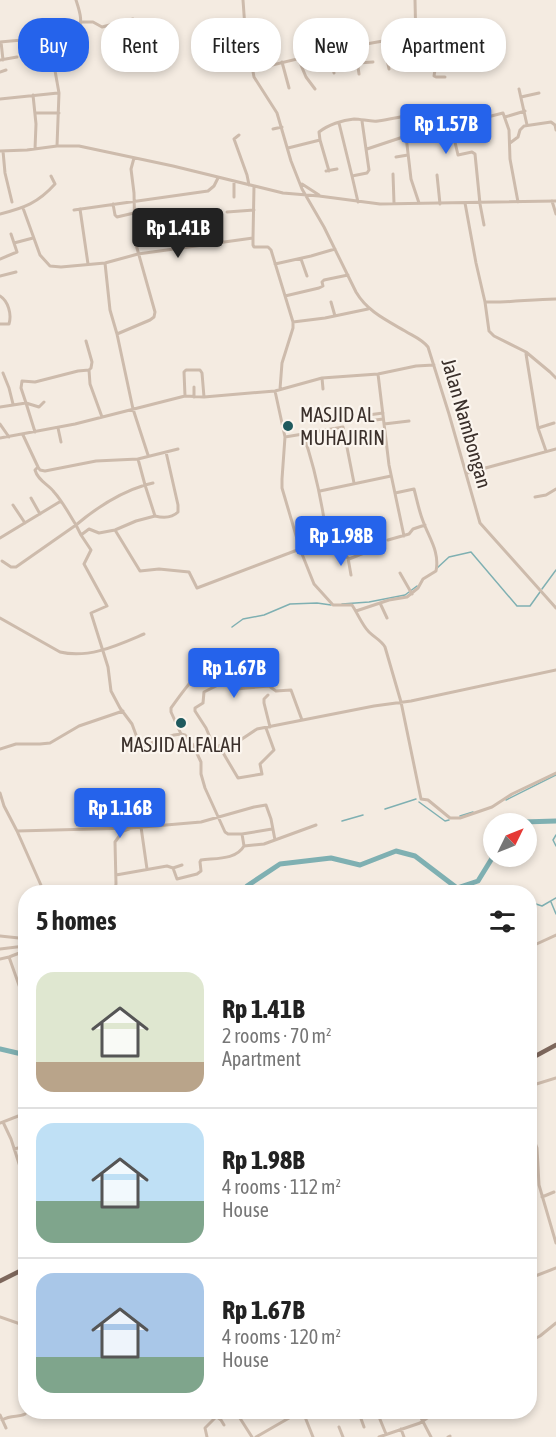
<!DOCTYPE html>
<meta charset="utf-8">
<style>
body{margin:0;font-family:"Asap Condensed",sans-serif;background:#f2f2f2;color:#222;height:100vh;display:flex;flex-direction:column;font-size:22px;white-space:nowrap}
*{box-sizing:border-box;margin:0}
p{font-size:20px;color:#767676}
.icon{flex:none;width:33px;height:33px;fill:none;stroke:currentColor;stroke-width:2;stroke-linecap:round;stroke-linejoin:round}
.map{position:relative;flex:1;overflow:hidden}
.sheet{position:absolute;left:18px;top:885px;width:519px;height:534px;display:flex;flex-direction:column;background:#fff;border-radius:24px;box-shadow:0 3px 9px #0003}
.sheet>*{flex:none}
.hud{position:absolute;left:18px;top:18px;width:520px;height:54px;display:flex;gap:12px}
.needle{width:39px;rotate:47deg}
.tools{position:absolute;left:483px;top:813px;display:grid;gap:12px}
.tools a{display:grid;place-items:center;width:54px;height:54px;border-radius:50%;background:#fff;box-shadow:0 3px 9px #0003;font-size:30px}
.price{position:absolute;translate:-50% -51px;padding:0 14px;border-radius:6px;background:#2563eb;color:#fff;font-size:20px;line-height:39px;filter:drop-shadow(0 2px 3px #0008)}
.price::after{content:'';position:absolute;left:50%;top:36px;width:18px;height:14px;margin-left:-9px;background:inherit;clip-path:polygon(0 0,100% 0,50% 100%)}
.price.on{background:#222;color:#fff}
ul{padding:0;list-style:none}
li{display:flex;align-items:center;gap:18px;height:150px;padding:0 18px}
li+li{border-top:2px solid #e0e0e0}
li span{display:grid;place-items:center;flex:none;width:168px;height:120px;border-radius:18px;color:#555}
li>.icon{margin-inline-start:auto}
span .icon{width:72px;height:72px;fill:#fffc;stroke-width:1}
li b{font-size:26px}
h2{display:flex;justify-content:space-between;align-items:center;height:72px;padding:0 18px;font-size:26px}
.pill{padding:0 21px;border-radius:24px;background:#fff;box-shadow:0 3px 9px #0003;font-size:21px;line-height:54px}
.pill.on{background:#2563eb;color:#fff}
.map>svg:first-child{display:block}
</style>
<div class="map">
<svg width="556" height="1437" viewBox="0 0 556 1437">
<rect width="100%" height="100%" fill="#f4ebe1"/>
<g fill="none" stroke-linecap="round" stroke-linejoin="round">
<!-- stream -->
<path stroke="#7fb0b2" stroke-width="1.5" d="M436 569 449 557 471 552 517 606H530L540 592
M542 589 556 570
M342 604 369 602 405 595 417 586
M232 627 243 619 264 615 290 604 317 603 331 605
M506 800 556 775
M419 802 445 821 449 820
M385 809 416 799
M460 816 473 812
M342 821 363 815
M556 835 553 840 556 846
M551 902 556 914
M530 905 533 903 542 906 556 898"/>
<!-- river -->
<path stroke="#7fb0b2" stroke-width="5" d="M519 824 523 822 556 821
M242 892 247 886 280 864 331 858 360 865 396 851 415 856 457 888 478 881 494 855
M0 1049 26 1055"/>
<!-- minor -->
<path stroke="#cdbbac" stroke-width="3" d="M243 0 245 28 254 77 277 113 291 161 302 189 324 227 356 292C367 311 386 320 405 331 413 336 422 339 428 347L449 414 480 523 556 608
M415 0 416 45
M81 22H93L102 27 133 19
M49 37 59 93 57 146
M383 41 389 69
M0 42 76 35C84 23 80 12 76 0
M1 42 3 60
M355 46 359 74
M329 51 334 73
M438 52 434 76 436 77H445
M298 58 306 77 315 89
M0 60 17 57
M282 62 289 88
M358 63 373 62
M227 70 251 65
M252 70 338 49 383 41 416 45 444 53 476 54
M0 72 6 70
M519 89 527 125
M33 95 36 124 35 149
M521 97 539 93
M0 99 58 93
M35 113H59
M505 117 525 111
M480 118 483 133
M339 123 352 176
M451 125 458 155 472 152 475 154 480 204 484 225
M273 129 282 127
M239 135 234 139 247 175 249 185
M320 140 329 171
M510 143 518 137 520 130 524 126 551 122 555 125 556 130
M288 148 320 140 319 132C328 125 342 120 354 119 362 119 370 122 378 121 393 119 407 115 421 114L425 117 429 129
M367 149 406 136 402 116
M0 151 27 150 57 146H79L173 166 283 193 319 196 380 204 556 201
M3 151 5 173 12 202
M396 157 408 155
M134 158 131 169 134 193 135 241 155 312 154 317 150 320 117 334 133 409 148 455
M326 171 337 169
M393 174 394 203
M437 175 440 204
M302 184 319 195
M234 197V181
M552 201 556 214
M358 202 352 176 367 173 369 170 362 121
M419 203 411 179 406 136 429 129 464 123 503 113 509 130 510 159 518 202
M465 203 476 263 485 302 489 331 494 336 526 352 550 372 556 378
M113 204 115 215 117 217 134 213
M23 208 40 255 50 266 61 267 105 263 138 254 253 238 254 186
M80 209 88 264
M74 210 208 191 214 186 218 178
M227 212 254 210
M0 214C24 208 38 203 55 184L51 176
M193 227 195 245
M11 234 14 243
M253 238V245L254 247H268L271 250 293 322V328L282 363 280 389
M135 241 193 231
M0 259 17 252 14 243 33 238
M301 259 307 276
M105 263 110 310 117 334
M275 264 311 256 335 249
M0 276 16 272
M0 296C8 301 12 314 9 324H0
M285 296 319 288 323 286 322 282 324 280 348 275
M331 302 335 316
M485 302C509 303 532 299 556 299
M293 322 325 318 368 309
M86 341 92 362 91 368 89 370
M526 354 538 428 546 451
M3 373 9 388 13 404
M378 374 389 465 404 536
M322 378 323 389
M275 391 285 437 282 479V488L300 549 314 584 333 605H352C358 614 362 625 369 632 375 638 381 640 385 647L401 702 421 799 428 800 450 818H460L492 807 512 794 556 773
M185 396 184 372 186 370H200L202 373 204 397
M194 397V387
M0 407 26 403 21 388 22 381 35 382 78 371 89 370 90 384 102 417
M361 416 383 413
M368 421 383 419
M0 424 9 437
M384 424 409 421
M58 428 61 442
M538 428 554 423
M35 432 26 403 39 407 44 402
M303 434 343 427 354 483
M23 435 38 467 35 470C38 481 48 484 54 492 63 502 69 514 76 525 96 508 119 493 145 485L155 516 136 521 115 530 99 533 89 529 81 535 91 550 84 564 107 606 91 613 108 667 111 691 120 708 132 724 139 743 143 746 174 735 181 734 185 735 193 745 201 762V774L205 788 225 832 228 834H242L244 846C236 860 216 858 201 860L200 862 201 871 197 874 177 879 173 868 167 866 116 875
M285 437 303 434C316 470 323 508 328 545L302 554
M0 438 75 424 185 396 204 397 275 391 322 378 378 374 416 366 434 365
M138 459 145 485 153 483
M38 467 40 470 45 471 96 461 138 459 178 449
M467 473 556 449
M320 491 391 476
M535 497 546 495 556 489
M31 498 40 514
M13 505 25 523
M155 516C163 518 172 518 178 512V505L166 452
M115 530 140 571 159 569 189 572 197 588 300 549
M0 538 61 501
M388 540 409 534 413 529 425 525
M328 545 331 552H341L349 559 369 551
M348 558 351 575
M2 561 11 567H16L76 525 81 535
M400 573 412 594
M380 603 387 618
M356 611 389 600 407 597 418 588 423 579 436 571C440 552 429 538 423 521 419 511 417 500 414 489L395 493
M0 618 60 652C89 659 118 645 144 634
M268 695 264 699V703L270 727
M181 734 171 712V708C177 700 201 664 211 667 217 669 220 677 222 682H228L236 689 269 686 276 691 291 690 302 720
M219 746 238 778 262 774 260 764 274 750 266 728
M214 747 206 728 195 711V708L203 703 204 692 222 683
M194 748 214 747 239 741 257 729 374 706 411 701 556 670
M0 749 16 744H40L50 743 79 726 123 711
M0 793 4 806 17 831 44 892
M141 827 147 869
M17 831 131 828 201 822 254 807 266 805 271 819 275 840
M242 834 272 829
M244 846 264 844 316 825
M173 868 182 865
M114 892 116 884 115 842 123 831 129 829
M415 892 433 887 435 889 436 892
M0 936 19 938 26 942
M530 947 556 935
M0 949 25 946
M9 957 26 1005
M0 959 9 957 22 952 26 946
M21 1014 26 1013
M530 1086 556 1078
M3 1122 11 1139 24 1179
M0 1123 26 1113
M530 1130 537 1148 539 1185 556 1243
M14 1149 26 1146
M542 1197 554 1192
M20 1270 26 1289
M530 1278 556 1268
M0 1317 26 1326
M530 1341 540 1336 556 1323
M236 1412 252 1437
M303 1412 313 1437
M377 1412 386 1434
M418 1412 431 1437
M0 1415 6 1428
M238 1415 244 1412
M216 1416 221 1420 224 1425
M2 1420C12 1414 18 1418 25 1414
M339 1427 343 1437
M364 1427 360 1416 367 1412
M401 1429 404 1437
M207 1437 205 1428 215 1418 218 1412
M256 1437 296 1414 304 1412
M379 1437 420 1423 436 1412
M448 1437 450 1436"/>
<!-- major -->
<path stroke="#7d675c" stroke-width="4.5" d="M530 1059 556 1045
M0 1281 26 1268"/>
</g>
<!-- markers -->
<g fill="#1f5a5e" stroke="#fbf5ee" stroke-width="2">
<circle cx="288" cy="426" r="6"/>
<circle cx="181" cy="723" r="6"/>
</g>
<g text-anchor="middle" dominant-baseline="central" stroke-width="4.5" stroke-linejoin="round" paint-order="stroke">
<!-- poi labels -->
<g font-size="20" fill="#3b302b" stroke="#fbf5ee" text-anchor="start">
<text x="300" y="414">MASJID AL<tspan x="300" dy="23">MUHAJIRIN</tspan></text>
<text x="181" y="744" text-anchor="middle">MASJID ALFALAH</text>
</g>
<!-- street labels -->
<g font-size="20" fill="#3b302b" stroke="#fbf5ee">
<text transform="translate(467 423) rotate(74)">Jalan Nambongan</text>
</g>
</g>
</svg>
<div class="tools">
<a><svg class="needle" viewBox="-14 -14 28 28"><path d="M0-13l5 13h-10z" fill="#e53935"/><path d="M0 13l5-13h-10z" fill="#767676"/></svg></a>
</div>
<b class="price" style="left:446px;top:155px">Rp 1.57B</b>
<b class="price on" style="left:178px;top:259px">Rp 1.41B</b>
<b class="price" style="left:341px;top:567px">Rp 1.98B</b>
<b class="price" style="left:234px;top:699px">Rp 1.67B</b>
<b class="price" style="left:120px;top:839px">Rp 1.16B</b>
<div class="hud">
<a class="pill on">Buy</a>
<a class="pill">Rent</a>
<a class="pill">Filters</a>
<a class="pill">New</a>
<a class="pill">Apartment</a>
</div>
<section class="sheet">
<h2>5 homes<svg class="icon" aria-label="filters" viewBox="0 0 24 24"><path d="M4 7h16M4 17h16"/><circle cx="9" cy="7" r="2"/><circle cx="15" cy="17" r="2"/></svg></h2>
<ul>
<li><span style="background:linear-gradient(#dfe7d0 75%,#b9a48a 0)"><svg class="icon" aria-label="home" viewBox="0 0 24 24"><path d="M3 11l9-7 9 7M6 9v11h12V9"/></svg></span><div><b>Rp 1.41B</b><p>2 rooms · 70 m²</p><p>Apartment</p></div></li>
<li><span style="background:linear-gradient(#bfe0f5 65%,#7fa58c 0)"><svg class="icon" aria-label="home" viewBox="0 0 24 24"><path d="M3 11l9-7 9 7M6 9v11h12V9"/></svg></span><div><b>Rp 1.98B</b><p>4 rooms · 112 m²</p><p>House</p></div></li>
<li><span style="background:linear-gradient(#a9c7e8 70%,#7fa58c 0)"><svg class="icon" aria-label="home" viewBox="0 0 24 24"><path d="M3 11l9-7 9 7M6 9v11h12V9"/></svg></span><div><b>Rp 1.67B</b><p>4 rooms · 120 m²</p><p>House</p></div></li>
</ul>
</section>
</div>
